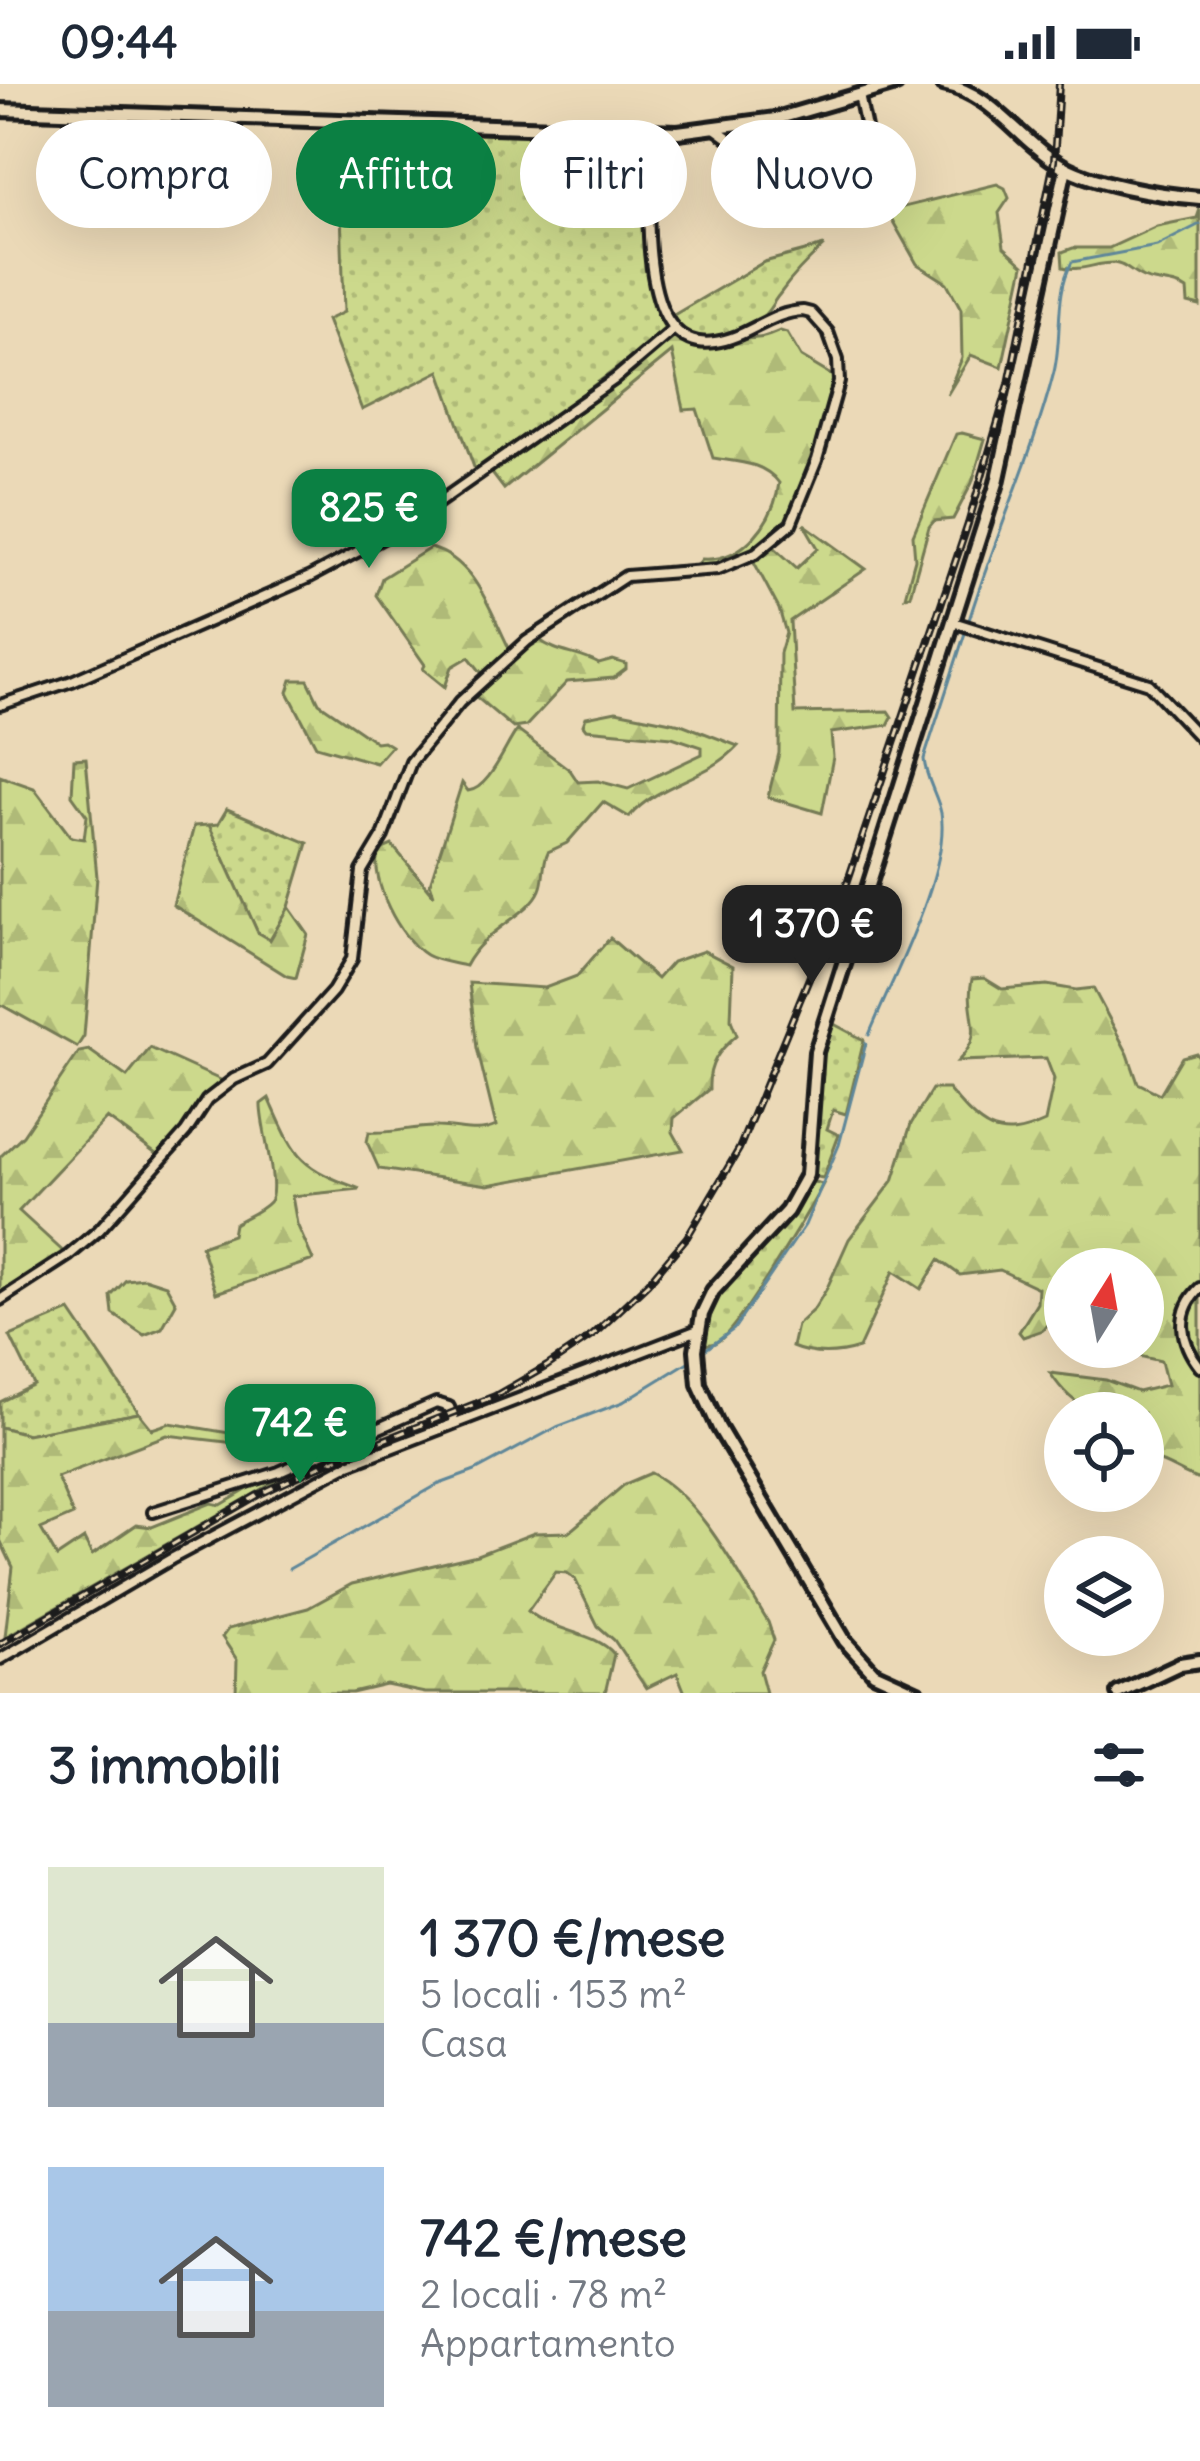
<!DOCTYPE html>
<html lang="it">
<meta charset="utf-8">
<style>
body{margin:0;font-family:Delius,sans-serif;background:#f6f6f7;color:#1f2937;height:100vh;display:flex;flex-direction:column;font-size:45px;white-space:nowrap}
*{box-sizing:border-box;margin:0}
p{font-size:39px;color:#747a83}
.icon{flex:none;width:66px;height:66px;fill:none;stroke:currentColor;stroke-width:2;stroke-linecap:round;stroke-linejoin:round}
.map{position:relative;height:1609px;overflow:hidden}
.side{display:flex;flex-direction:column;background:#fff;flex:1}
.side>*{flex:none}
.banner{position:absolute;left:36px;top:36px;width:1128px;height:108px;display:flex;gap:24px}
.needle{width:78px;rotate:11deg}
.fabs{position:absolute;left:1044px;top:1164px;display:grid;gap:24px}
.fabs a{display:grid;place-items:center;width:120px;height:120px;border-radius:50%;background:#fff;box-shadow:0 12px 48px #0002;font-size:60px}
.price{position:absolute;translate:-50% -102px;padding:0 27px;border-radius:24px;background:#0b8043;color:#fff;font-size:39px;line-height:78px;filter:drop-shadow(0 3px 6px #0008)}
.price::after{content:'';position:absolute;left:50%;top:72px;width:36px;height:27px;margin-left:-18px;background:inherit;clip-path:polygon(0 0,100% 0,50% 100%)}
.price.selected{background:#222;color:#fff}
ul{padding:0;list-style:none}
li{display:flex;align-items:center;gap:36px;height:300px;padding:0 48px}
li span{display:grid;place-items:center;flex:none;width:336px;height:240px;border-radius:0px;color:#555}
li>.icon{margin-inline-start:auto}
span .icon{width:144px;height:144px;fill:#fffc;stroke-width:1}
li b{font-size:51px}
h2{display:flex;justify-content:space-between;align-items:center;height:144px;padding:0 48px;font-size:51px}
.chip{padding:0 42px;border-radius:54px;background:#fff;box-shadow:0 12px 48px #0002;font-size:42px;line-height:108px}
.chip.selected{background:#0b8043;color:#fff}
.status{display:flex;justify-content:space-between;align-items:center;height:84px;padding:0 60px;background:#fff;direction:ltr}
.status svg{height:33px;fill:currentColor}
.map>svg:first-child{display:block}
</style>
<div class="status"><b>09:44</b><svg viewBox="0 0 49 12"><path d="M0 12V9h3v3zM5 12V6h3v6zM10 12V3h3v9zM15 12V0h3v12zM26 1h20v11H26zM47 4h2v5h-2z"/></svg></div>
<div class="map">
<svg width="1200" height="1609" viewBox="0 0 1200 1609">
<defs>
<pattern id="grass-dots" width="8" height="8" patternUnits="userSpaceOnUse" patternTransform="scale(3)"><rect width="8" height="8" fill="#ccd98c"/><path d="M2 2h.1M6 6h.1" fill="none" stroke="#afba78" stroke-width="1.8" stroke-linecap="round"/></pattern>
<pattern id="forest-firs" width="22" height="20" patternUnits="userSpaceOnUse" patternTransform="scale(3)"><rect width="22" height="20" fill="#ccd98c"/><path d="M5 1l3.5 6h-7zM16 11l3.5 6h-7z" fill="#afba78"/></pattern>
</defs>
<rect width="100%" height="100%" fill="#ebd9b7"/>
<filter id="ink" filterUnits="userSpaceOnUse"><feTurbulence type="fractalNoise" baseFrequency=".00833" numOctaves="2"/><feDisplacementMap in="SourceGraphic" scale="24" xChannelSelector="R" yChannelSelector="G"/><feConvolveMatrix kernelMatrix="1 2 1 2 8 2 1 2 1" color-interpolation-filters="sRGB"/></filter>
<g filter="url(#ink)">
<!-- grass -->
<path fill="url(#grass-dots)" stroke="#747a54" stroke-width="3" d="M388 42 646 55 643 145 649 184 671 244 476 389 440 287 362 326 327 236 344 228 340 91 383 88Z
M824 162C807 177 792 193 779 211 773 218 769 228 762 233 737 253 689 266 672 232L764 178Z
M227 725 308 759 289 823 270 857 258 849 209 741 218 740Z
M832 939 864 956 846 1030 833 1026 827 1045 839 1051 823 1094 811 1092 816 1061 817 998Z
M809 1097 823 1100C809 1127 741 1240 721 1255 713 1261 712 1260 703 1261 717 1176 776 1167 809 1097Z
M70 1227 139 1329 27 1350 0 1343V1318L34 1301 10 1252Z"/>
<!-- forest -->
<path fill="url(#forest-firs)" stroke="#747a54" stroke-width="3" d="M997 100 1005 104 1009 114 999 129 1004 163 1024 181 1002 283 971 271 947 311 962 274 961 225 947 199 917 180 887 127Z
M1200 125V222L1188 219 1187 206C1172 196 1154 201 1139 192 1129 187 1125 180 1113 179 1095 179 1080 188 1063 183L1062 168 1073 164H1109L1157 142 1197 134Z
M780 247 787 249 801 273 836 294C826 343 809 426 769 458 750 473 723 480 700 486L698 480 702 475C744 478 774 437 779 399 764 378 738 378 713 374L697 325 684 326 672 268 504 405 491 388 620 295 674 248C699 268 714 257 741 255 761 254 761 255 780 247Z
M962 349 985 355 972 399 953 435 934 437 929 443 910 511 905 512 915 475 913 451 956 350Z
M804 440 866 485 790 537 795 629 888 627 892 633 888 641 831 649 833 673 822 729 768 713 779 669 780 569 786 549 779 525 753 476 774 463 797 484 818 464Z
M430 464C476 475 491 530 511 568L484 592 469 573 452 583 445 603 423 585 425 581 376 511 382 494Z
M538 555C557 570 578 568 599 580L613 576 626 580V585L614 594 567 598 526 642 513 644 475 612 529 558Z
M292 596H308L319 619 376 658 383 657 391 662 376 679 316 662 288 608Z
M616 627 681 640 738 662C708 695 659 698 629 733L603 718 567 759 548 768C542 780 545 795 540 806 529 832 484 845 465 882 453 879 436 877 426 871 399 854 370 797 378 767L392 761 434 811 430 799 462 699 468 707C489 705 504 664 517 646L570 686 578 698 598 697 628 705 702 670V663L672 653 586 645 583 641 586 633Z
M86 674 97 793 84 952 77 963 0 920V692L34 704 71 753 84 755 87 732 72 711 74 675Z
M209 741 258 849 270 856 289 823 308 850 296 894 287 892 173 821 194 742Z
M610 854 657 895 672 878 704 867 733 882 731 936 737 951C719 966 708 980 709 1005L674 1034 673 1048 683 1066 488 1101 379 1085 367 1058 369 1048C393 1050 414 1042 438 1043 458 1043 477 1051 496 1042L477 964 469 899 545 904 577 892Z
M984 894 1002 905 1047 901 1076 906 1093 904 1128 970 1138 999 1160 1010 1182 973 1196 969 1200 974V1396C1181 1390 1170 1380 1151 1375L1152 1360 1143 1355V1329C1097 1329 1078 1331 1050 1289L1106 1296 1138 1308 1167 1301 1161 1277 1125 1269 1119 1263H1143V1185H1065V1226L1056 1228 1043 1246 1023 1253 1019 1248 1037 1219 1038 1204 1000 1186 960 1191 939 1176 921 1205 894 1187 859 1264C838 1271 813 1272 792 1263L797 1241 814 1225 827 1204 849 1155 893 1097 911 1040 932 1005H948C980 1042 995 1061 1045 1038L1054 995 1046 974 958 977C988 947 964 932 972 895Z
M150 964 225 998 160 1073 107 1034 19 1127 68 1172 0 1216V1073L23 1051 79 968 89 966 127 993Z
M269 1014C296 1074 296 1082 360 1105L292 1112 297 1140 313 1176 216 1209 201 1162 232 1151 234 1140C245 1133 261 1127 269 1118 281 1106 260 1042 261 1020Z
M144 1194 166 1201 176 1219 162 1244 144 1251 113 1230 111 1212 126 1196Z
M139 1329 152 1345 170 1339 265 1355 269 1363 167 1351 57 1393 73 1431 41 1445 57 1473 84 1455 92 1471 136 1441 152 1443 211 1419 221 1421 258 1399 294 1387 5 1553 13 1483 0 1456V1343L27 1350Z
M651 1389C700 1413 740 1493 768 1538L774 1556 760 1587 766 1609H685L677 1589 646 1604 614 1556 598 1542 575 1495 567 1489 556 1488 528 1527C554 1549 595 1547 614 1570L605 1609H425L386 1601 352 1609H236L237 1576 222 1553 228 1545 308 1524 352 1500 477 1471 534 1449 569 1448 625 1400Z"/>
<g fill="none" stroke-linecap="round" stroke-linejoin="round">
<!-- stream -->
<path stroke="#5f8799" stroke-width="3" d="M969 536C995 452 1032 373 1054 288 1063 251 1054 210 1072 178L1157 162 1200 140
M869 951C891 897 951 786 941 729 937 710 926 696 924 675L966 546
M702 1268 734 1245 805 1141 839 1061 866 959
M289 1485 437 1401 475 1387 557 1343 623 1318 688 1278"/>
<defs>
<path id="street" d="M716 45C769 85 802 93 865 67L868 54 859 11
M791 84 794 112 801 115 863 107
M751 116 794 109
M953 538 1149 600 1200 654
M0 621 72 597 310 493 402 444 615 295 674 245
M1200 1204C1175 1228 1180 1258 1200 1283
M0 1216 68 1172 99 1146 186 1048 207 1016 234 995 267 980 333 907 352 875 362 787 383 752 411 678 460 618 527 557 626 492 718 485 756 469 791 440 817 376 839 298 838 276 828 248 811 229 803 227C770 228 747 254 715 258 629 271 652 96 649 49
M153 1428 279 1388 436 1319 449 1323 455 1339
M0 1575 171 1475 349 1380 698 1246"/>
<path id="secondary" d="M943 0C993 10 1015 52 1056 78 1089 100 1160 111 1200 114
M0 26 678 48 776 35 896 0
M918 1609 874 1589 845 1557 719 1344 699 1300 696 1266 702 1230 713 1207 787 1127 807 1091 816 968 997 399 1066 84
M1118 1609 1180 1580 1200 1577"/>
</defs>
<!-- street casing -->
<use href="#street" stroke="#1c1c1c" stroke-width="16"/>
<!-- secondary casing -->
<use href="#secondary" stroke="#1c1c1c" stroke-width="20"/>
<!-- street -->
<use href="#street" stroke="#ebd9b7" stroke-width="8"/>
<!-- secondary -->
<use href="#secondary" stroke="#ebd9b7" stroke-width="10"/>
<defs>
<path id="rail" d="M0 1560 258 1411 328 1378 495 1312 547 1282 593 1251 648 1199 687 1153 739 1065 843 811 968 440 1009 300 1054 77 1059 0"/>
</defs>
<!-- rail casing -->
<use href="#rail" stroke="#1c1c1c" stroke-width="8"/>
<!-- rail -->
<use href="#rail" stroke="#ebd9b7" stroke-width="3" stroke-dasharray="9" stroke-linecap="butt"/>
</g>
</g>
</svg>
<div class="fabs">
<a><svg class="needle" viewBox="-14 -14 28 28"><path d="M0-13l5 13h-10z" fill="#e53935"/><path d="M0 13l5-13h-10z" fill="#747a83"/></svg></a>
<a><svg class="icon" aria-label="locate" viewBox="0 0 24 24"><circle cx="12" cy="12" r="6"/><path d="M12 2v4M12 18v4M2 12h4M18 12h4"/></svg></a>
<a><svg class="icon" aria-label="layers" viewBox="0 0 24 24"><path d="M12 4l9 5-9 5-9-5zM3 14l9 5 9-5"/></svg></a>
</div>
<b class="price" style="left:369px;top:487px">825 €</b>
<b class="price selected" style="left:812px;top:903px">1 370 €</b>
<b class="price" style="left:300px;top:1402px">742 €</b>
<div class="banner">
<a class="chip">Compra</a>
<a class="chip selected">Affitta</a>
<a class="chip">Filtri</a>
<a class="chip">Nuovo</a>
</div>
</div>
<section class="side">
<h2>3 immobili<svg class="icon" aria-label="filters" viewBox="0 0 24 24"><path d="M4 7h16M4 17h16"/><circle cx="9" cy="7" r="2"/><circle cx="15" cy="17" r="2"/></svg></h2>
<ul>
<li><span style="background:linear-gradient(#dfe7d0 65%,#9aa5b1 0)"><svg class="icon" aria-label="home" viewBox="0 0 24 24"><path d="M3 11l9-7 9 7M6 9v11h12V9"/></svg></span><div><b>1 370 €/mese</b><p>5 locali · 153 m²</p><p>Casa</p></div></li>
<li><span style="background:linear-gradient(#a9c7e8 60%,#9aa5b1 0)"><svg class="icon" aria-label="home" viewBox="0 0 24 24"><path d="M3 11l9-7 9 7M6 9v11h12V9"/></svg></span><div><b>742 €/mese</b><p>2 locali · 78 m²</p><p>Appartamento</p></div></li>
</ul>
</section>
